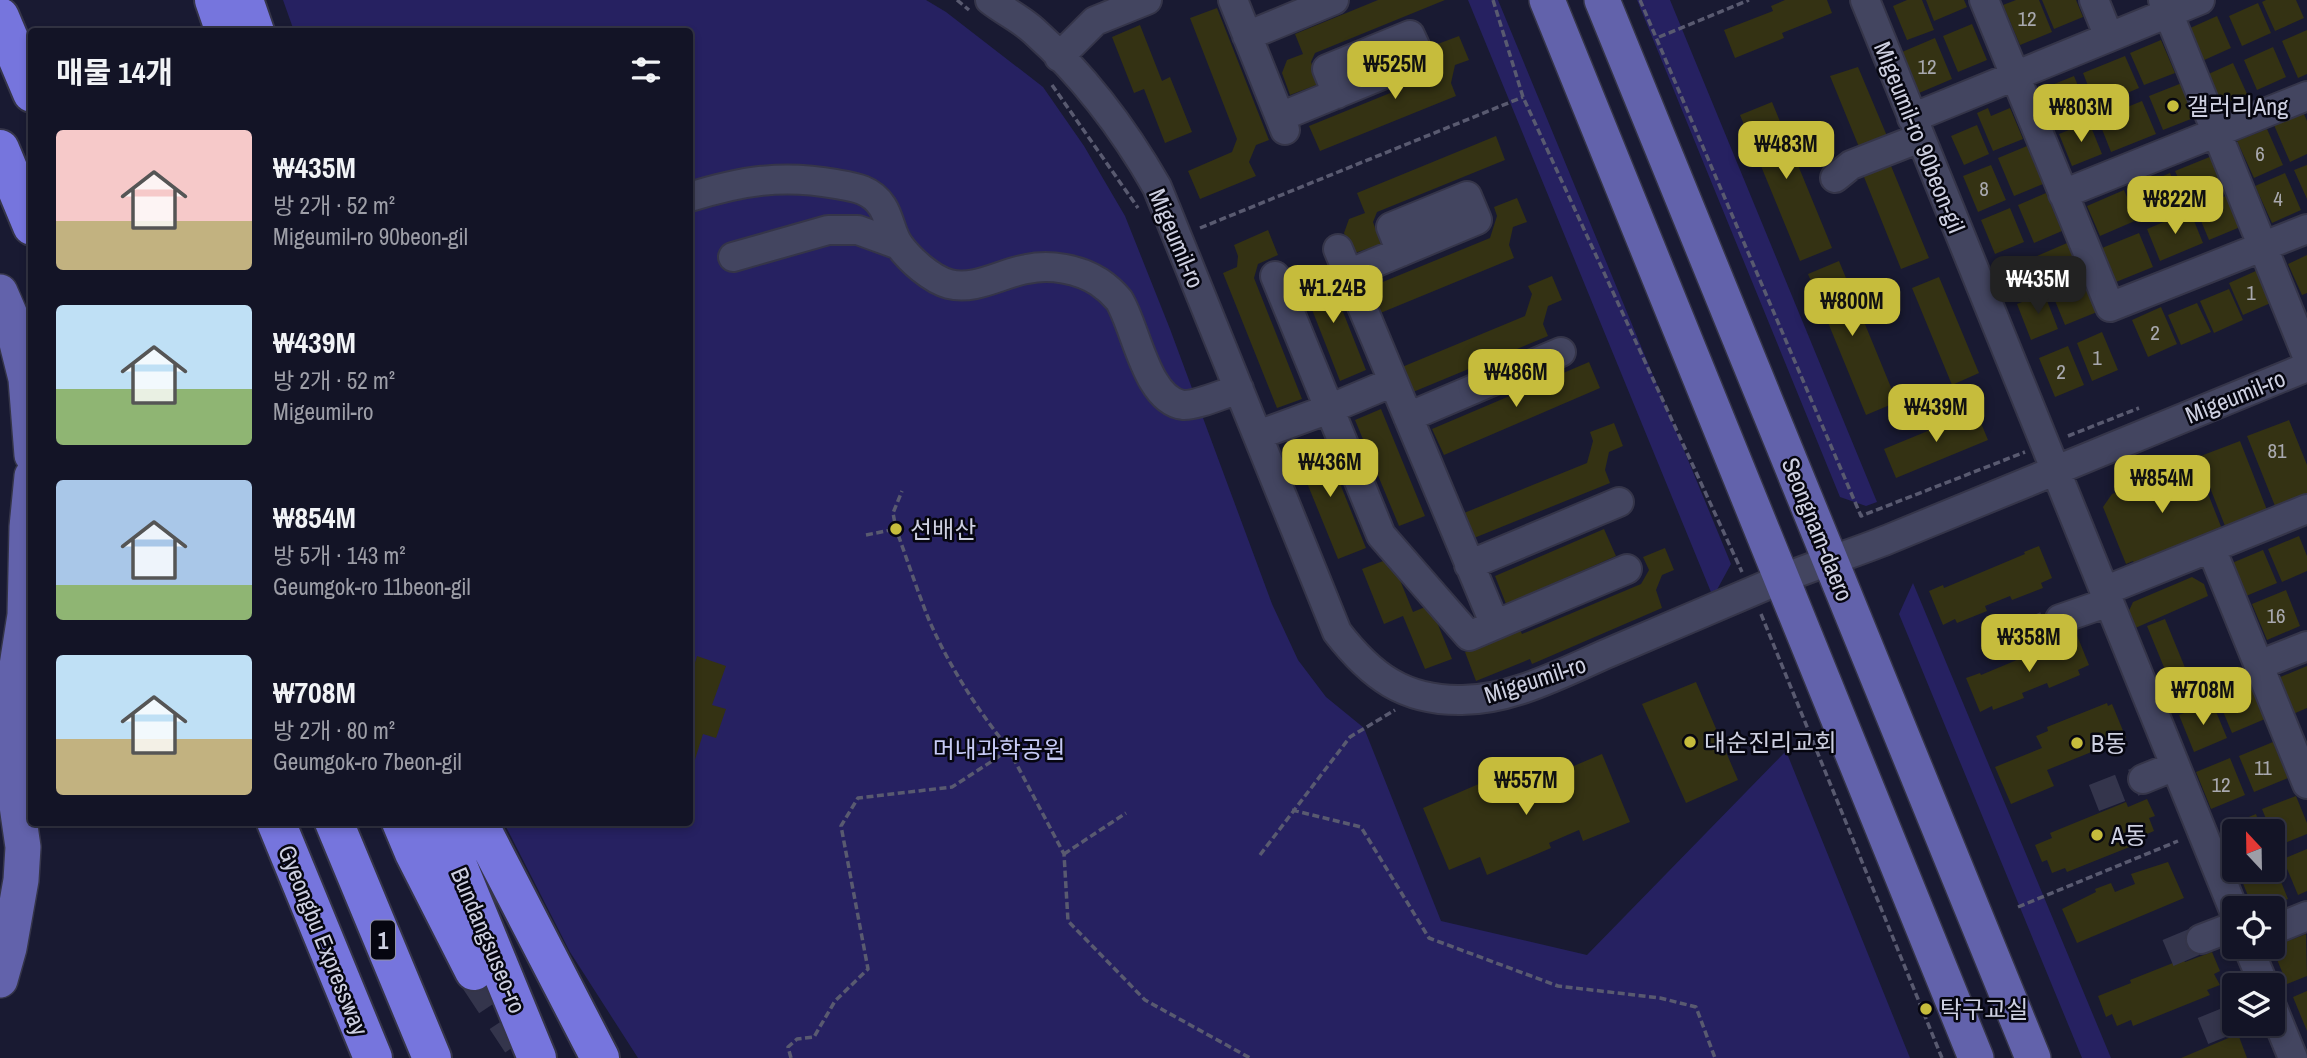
<!DOCTYPE html>
<html lang="ko">
<meta charset="utf-8">
<style>
body{margin:0;font-family:"Archivo Narrow","Noto Sans KR",sans-serif;background:#202132;color:#f1f3f6;height:100vh;display:flex;flex-direction:column;font-size:26px;white-space:nowrap}
*{box-sizing:border-box;margin:0}
p{font-size:23px;color:#9d9ea7}
.icon{flex:none;width:38px;height:38px;fill:none;stroke:currentColor;stroke-width:2;stroke-linecap:round;stroke-linejoin:round}
.map{position:relative;flex:1;overflow:hidden}
.details{position:absolute;left:28px;top:28px;width:665px;height:798px;display:flex;flex-direction:column;background:#131426;border-radius:7px;box-shadow:0 4px 10px #0003,0 0 0 2px #323343}
.details>*{flex:none}
.needle{width:46px;rotate:338deg}
.buttons{position:absolute;left:2222px;top:819px;display:grid;gap:14px}
.buttons a{display:grid;place-items:center;width:63px;height:63px;border-radius:7px;background:#131426;box-shadow:0 4px 10px #0003,0 0 0 2px #323343;font-size:35px}
.price{position:absolute;translate:-50% -60px;padding:0 16px;border-radius:14px;background:#c6bc3c;color:#111;font-size:23px;line-height:46px;filter:drop-shadow(0 2px 4px #0008)}
.price::after{content:'';position:absolute;left:50%;top:42px;width:21px;height:16px;margin-left:-10px;background:inherit;clip-path:polygon(0 0,100% 0,50% 100%)}
.price.active{background:#222;color:#fff}
ul{padding:0;list-style:none}
li{display:flex;align-items:center;gap:21px;height:175px;padding:0 28px}
li span{display:grid;place-items:center;flex:none;width:196px;height:140px;border-radius:7px;color:#555}
li>.icon{margin-inline-start:auto}
span .icon{width:84px;height:84px;fill:#fffc;stroke-width:1}
li b{font-size:30px}
h2{display:flex;justify-content:space-between;align-items:center;height:84px;padding:0 28px;font-size:30px}
.map>svg:first-child{display:block}
</style>
<div class="map">
<svg width="2307" height="1058" viewBox="0 0 2307 1058">
<rect width="100%" height="100%" fill="#191a32"/>
<!-- green -->
<path fill="#262161" d="M283 0H926L946 12 1043 87 1084 146 1125 216 1170 329 1272 604 1298 660 1326 697 1364 728 1441 921 1587 955 1786 751 1910 1058H638L570 952 504 823 690 822V32L294 31Z
M1468 0H1498L1731 564 1713 597Z
M1637 0H1670L1877 502 1866 506 1840 497Z
M1913 583 2111 1058H2082L1899 614Z"/>
<!-- building -->
<path fill="#343213" d="M1378 0H1445L1315 53 1311 62 1319 84 1290 95 1282 73 1287 60 1303 54 1295 34Z
M1785 0H1827L1832 13 1782 33 1784 38 1735 58 1724 30 1773 11 1771 6Z
M1907 0H1922L1934 30 1907 40 1893 6Z
M1926 0H1964L1967 7 1934 21Z
M2016 0H2039L2052 32 2020 45 2003 5Z
M2042 0H2076L2083 17 2054 29Z
M2266 0H2296L2304 18 2275 31 2262 2Z
M2258 3 2271 33 2242 46 2229 16Z
M1217 8 1269 140 1256 145 1249 162 1256 176 1200 199 1188 171 1232 152 1237 139 1190 18Z
M2217 16 2231 48 2202 61 2188 29Z
M1972 24 1987 60 1958 72 1943 36Z
M1140 25 1162 81 1170 77 1192 132 1165 143 1144 89 1134 93 1112 37Z
M2307 30V74L2298 78 2282 41Z
M1459 36 1469 60 1455 65 1451 83 1456 96 1320 151 1309 126 1432 76 1439 54 1435 45Z
M1935 38 1952 79 1919 93 1902 52Z
M2161 40 2175 73 2144 85 2130 53Z
M2273 47 2286 77 2257 90 2244 60Z
M2125 56 2139 88 2096 106 2083 73Z
M2233 63 2247 94 2218 107 2204 76Z
M1858 67 1887 136 1859 147 1830 76Z
M2074 76 2088 110 2051 125 2037 91Z
M2182 83 2196 117 2163 130 2149 96Z
M2142 101 2156 134 2111 152 2098 119Z
M1772 102 1832 248 1800 261 1740 115Z
M1988 108 1991 116 2010 108 2023 139 1993 151 1977 113Z
M2303 112 2307 121V154L2290 162 2274 125Z
M2089 122 2102 154 2072 166 2059 134Z
M1977 125 1989 154 1964 165 1951 136Z
M2267 129 2283 165 2254 178 2237 141Z
M1496 136 1505 160 1377 212 1373 222 1381 244 1352 254 1344 233 1349 219 1365 213 1357 193Z
M2027 146 2043 184 2014 196 1998 158Z
M2212 156 2224 186 2188 201 2175 171Z
M1889 161 1929 258 1901 269 1862 172Z
M1991 165 2006 200 1978 212 1963 176Z
M2307 165V199L2294 170Z
M2170 173 2181 201 2142 218 2130 190Z
M2285 173 2301 210 2272 223 2255 186Z
M2124 190 2137 220 2100 236 2087 206Z
M2046 193 2062 231 2034 243 2018 205Z
M2232 193 2245 225 2209 240 2196 209Z
M1517 198 1527 222 1513 227 1509 245 1514 258 1378 314 1368 288 1490 238 1497 216 1494 207Z
M2010 208 2024 242 1995 254 1981 220Z
M2190 211 2203 243 2160 261 2147 229Z
M1268 230 1278 255 1258 264 1254 278 1302 399 1277 408 1223 273 1237 267 1238 256 1234 245Z
M2139 233 2153 267 2116 282 2102 248Z
M2074 240 2083 263 2047 279 2037 256Z
M2307 255V293L2302 295 2288 264Z
M2032 259 2041 283 2011 295 2001 272Z
M1839 261 1897 402 1866 415 1808 274Z
M1326 269 1366 370 1340 381 1300 279Z
M2258 270 2273 302 2243 315 2229 283Z
M1552 276 1562 300 1548 306 1543 324 1548 336 1413 392 1402 367 1525 316 1532 294 1528 286Z
M1939 277 1979 373 1952 385 1912 288Z
M2082 278 2097 312 2065 325 2051 291Z
M2229 289 2243 320 2214 333 2200 301Z
M2044 293 2058 329 2031 340 2017 304Z
M2197 303 2211 332 2181 345 2168 315Z
M2161 307 2177 344 2148 357 2132 320Z
M2102 332 2118 370 2092 381 2077 343Z
M2068 346 2084 385 2055 397 2039 358Z
M1589 362 1600 388 1444 455 1432 429Z
M1381 409 1425 516 1399 526 1355 420Z
M1976 411 1988 440 1896 478 1884 449Z
M2289 420 2307 465V493L2275 506 2247 436Z
M1614 423 1623 446 1609 452 1605 470 1610 483 1474 538 1464 513 1587 463 1593 441 1590 432Z
M1322 439 1366 548 1338 559 1294 451Z
M2240 441 2267 510 2225 526 2198 457Z
M2195 461 2222 529 2204 535 2206 540 2136 568 2133 561 2126 564 2103 507 2112 494Z
M1604 529 1616 556 1506 604 1495 576Z
M2299 536 2307 556V571L2282 582 2268 549Z
M2039 546 2052 578 2041 583 2043 588 2012 600 2010 596 1985 606 1987 611 1957 623 1955 619 1943 625 1929 591 1943 585 1944 588 2025 554 2024 552Z
M1665 548 1674 570 1662 575 1656 590 1662 608 1532 664 1530 659 1476 681 1465 652 1520 630 1522 634 1641 584 1649 570 1643 557Z
M2263 550 2277 583 2246 596 2232 563Z
M1391 558 1413 612 1430 605 1452 659 1425 669 1403 616 1384 624 1362 569Z
M2192 577 2204 584 2208 596 2133 629 2127 615 2133 602Z
M2286 590 2300 626 2267 640 2252 604Z
M2165 619 2186 670 2168 677 2147 626Z
M2076 633 2089 665 2078 670 2080 675 2049 688 2047 683 2022 693 2024 698 1993 710 1992 706 1980 712 1966 678 1980 673 1981 675 2062 641 2061 639Z
M697 656 726 666 712 705 726 709 716 738 703 734 692 769H690V679Z
M2307 666V708L2293 714 2278 678Z
M1696 682 1738 780 1686 803 1642 704Z
M2250 683 2265 719 2232 733 2217 697Z
M2212 702 2227 738 2194 752 2179 715Z
M2107 703 2108 706 2112 704 2126 738 2047 770 2054 786 2011 804 1995 767 2042 748 2036 736 2048 731 2047 727Z
M2273 742 2288 778 2254 792 2239 756Z
M1602 754 1630 822 1583 841 1579 830 1549 843 1551 848 1487 875 1480 857 1449 870 1423 808 1488 780 1496 799Z
M2230 758 2245 795 2211 809 2196 772Z
M2296 796 2307 823V834L2277 846 2273 831H2271L2262 809Z
M2147 799 2155 816 2149 818 2154 831 2140 837 2142 842 2067 872 2065 868 2052 873 2047 860 2042 862 2035 845 2052 838 2050 833 2126 802 2128 807Z
M2256 814 2262 831H2235V859L2222 828Z
M2307 849V891L2298 895 2283 859Z
M2168 862 2184 898 2077 943 2062 909 2096 892 2095 889 2111 883 2115 892 2135 884 2131 874Z
M2273 862 2288 899 2265 908H2253L2240 876 2254 870H2273Z
M2306 934 2307 976 2287 984 2272 947Z
M2212 952 2220 971 2214 974 2220 985 2207 990 2210 995 2133 1026 2131 1020 2117 1026 2112 1014 2106 1017 2098 996 2131 983 2130 980 2183 959 2185 962Z
M2307 991V1031L2293 997Z
M2238 1034 2247 1058H2181Z"/>
<g fill="none" stroke-linecap="round" stroke-linejoin="round">
<!-- minor-tunnel -->
<path stroke="#34354c" stroke-width="28" stroke-dasharray="28 14" stroke-linecap="butt" d="M2020 636 2060 619
M2094 798 2143 779
M2168 953 2201 939
M2203 1031 2235 1018"/>
<!-- highway-tunnel -->
<path stroke="#34354c" stroke-width="38" stroke-dasharray="38 19" stroke-linecap="butt" d="M474 971 521 1042"/>
<defs>
<path id="minor" d="M990 0C1004 11 1021 19 1034 31 1084 76 1124 129 1157 187L1337 632C1371 676 1404 701 1462 700 1512 700 1562 673 1608 653 1665 629 1722 604 1779 580 1815 565 1852 554 1889 539 2028 483 2167 424 2307 367
M1233 0 1285 130
M1865 0 2235 913
M1984 0 2110 307 2307 229
M2094 0 2109 37
M2163 0 2307 356
M1247 36 1334 0
M1059 57 1095 21 1147 0
M1280 117 1421 59 1410 35 1327 69 1337 94
M1912 118 2200 0
M1835 178 1851 165 1920 138
M2063 194 2307 96
M690 197C741 181 782 174 836 184 854 187 871 189 882 206 890 218 891 234 899 245 910 260 931 279 949 284 975 291 1002 273 1027 269 1050 264 1079 269 1099 282 1105 286 1114 294 1119 300 1136 327 1146 400 1183 405 1196 406 1225 393 1239 389
M1338 249 1495 625
M733 257 828 230H858L899 245
M1348 274 1477 220 1467 196 1391 227 1401 252
M1275 276 1381 535 1469 636 1627 569
M1408 417 1561 352
M1258 435 1329 409 1393 382
M2211 548 2307 784
M1469 565 1619 502
M2104 591 2307 509
M2060 619 2109 602
M2259 665 2307 646
M2143 779 2175 766
M2273 930 2307 916
M2201 939 2235 926
M2248 947 2264 985
M2273 1009 2293 1058"/>
<path id="major" d="M1547 0 1976 1058
M1602 0 2033 1058
M0 292 10 315 26 379 32 455
M0 980 9 948 21 880 23 847 13 778 11 704 25 615 27 527 32 476"/>
<path id="highway" d="M214 0 225 32
M244 0 255 32
M0 17 32 93
M0 149 32 226
M276 822 373 1058
M334 822 432 1058
M401 822 414 853 474 971
M440 822 537 1058
M478 822 600 1058"/>
</defs>
<!-- minor casing -->
<use href="#minor" stroke="#353549" stroke-width="32"/>
<!-- major casing -->
<use href="#major" stroke="#353549" stroke-width="38"/>
<!-- highway casing -->
<use href="#highway" stroke="#353549" stroke-width="42"/>
<!-- path -->
<path stroke="#595a70" stroke-width="3.5" stroke-dasharray="7 3.5" stroke-linecap="butt" d="M957 0 969 10
M1493 0 1523 97 1742 572
M1640 0 1861 516 2025 452
M1659 37 1749 0
M1052 85 1138 208
M1200 228 1523 97
M2068 436 2139 408
M866 535 896 529
M1761 614 1942 1058
M1008 748 1064 854 1068 921 1145 1000 1250 1058
M1292 810 1361 827 1429 938 1558 986 1660 998 1696 1007 1715 1058
M1064 854 1126 813
M1260 855 1350 737 1395 710
M2018 907 2178 841
M791 1058 788 1047 797 1039 814 1037 835 1001 868 969 841 826 858 798 952 787 997 758 1008 748C977 709 949 666 929 620 917 590 907 559 896 529L893 513 902 491"/>
<!-- minor -->
<use href="#minor" stroke="#434560" stroke-width="28"/>
<!-- major -->
<use href="#major" stroke="#6262ab" stroke-width="35"/>
<!-- highway -->
<use href="#highway" stroke="#7675dd" stroke-width="38"/>
</g>
<!-- markers -->
<g fill="#c6bc3c" stroke="#060610" stroke-width="2.5">
<circle cx="2173" cy="106" r="7"/>
<circle cx="896" cy="529" r="7"/>
<circle cx="1690" cy="742" r="7"/>
<circle cx="2077" cy="743" r="7"/>
<circle cx="2097" cy="835" r="7"/>
<circle cx="1926" cy="1009" r="7"/>
</g>
<g text-anchor="middle" dominant-baseline="central" stroke-width="5" stroke-linejoin="round" paint-order="stroke">
<!-- number labels -->
<g font-size="21" fill="#a8a8ae">
<text x="2027" y="18">12</text>
<text x="1927" y="66">12</text>
<text x="2260" y="153">6</text>
<text x="1984" y="188">8</text>
<text x="2278" y="198">4</text>
<text x="2251" y="292">1</text>
<text x="2155" y="332">2</text>
<text x="2097" y="357">1</text>
<text x="2061" y="371">2</text>
<text x="2277" y="450">81</text>
<text x="2276" y="615">16</text>
<text x="2263" y="767">11</text>
<text x="2221" y="784">12</text>
</g>
<!-- shield labels -->
<rect fill="#060610" stroke="#9293a2" stroke-width="2" x="371" y="920.5" width="24" height="39" rx="5"/>
<g font-size="23" font-weight="bold" fill="#ced0e1">
<text x="383" y="940">1</text>
</g>
<!-- poi labels -->
<g font-size="24" fill="#ced0e1" stroke="#060610" text-anchor="start">
<text x="2187" y="106">갤러리Ang</text>
<text x="910" y="529">선배산</text>
<text x="1704" y="742">대순진리교회</text>
<text x="2091" y="743">B동</text>
<text x="2111" y="835">A동</text>
<text x="1940" y="1009">탁구교실</text>
</g>
<!-- street labels -->
<g font-size="24" fill="#ced0e1" stroke="#060610">
<text transform="translate(1920 137) rotate(68)">Migeumil-ro 90beon-gil</text>
<text transform="translate(1177 238) rotate(67)">Migeumil-ro</text>
<text transform="translate(2235 396) rotate(-22)">Migeumil-ro</text>
<text transform="translate(1818 529) rotate(68)">Seongnam-daero</text>
<text transform="translate(1535 679) rotate(-18)">Migeumil-ro</text>
<text transform="translate(324 940) rotate(68)">Gyeongbu Expressway</text>
<text transform="translate(489 940) rotate(67)">Bundangsuseo-ro</text>
</g>
<!-- park labels -->
<g font-size="24" fill="#c6caf5" stroke="#060610">
<text x="999" y="749">머내과학공원</text>
</g>
</g>
</svg>
<div class="buttons">
<a><svg class="needle" viewBox="-14 -14 28 28"><path d="M0-13l5 13h-10z" fill="#e53935"/><path d="M0 13l5-13h-10z" fill="#9d9ea7"/></svg></a>
<a><svg class="icon" aria-label="locate" viewBox="0 0 24 24"><circle cx="12" cy="12" r="6"/><path d="M12 2v4M12 18v4M2 12h4M18 12h4"/></svg></a>
<a><svg class="icon" aria-label="layers" viewBox="0 0 24 24"><path d="M12 4l9 5-9 5-9-5zM3 14l9 5 9-5"/></svg></a>
</div>
<b class="price" style="left:1395px;top:101px">₩525M</b>
<b class="price" style="left:2081px;top:144px">₩803M</b>
<b class="price" style="left:1786px;top:181px">₩483M</b>
<b class="price" style="left:2175px;top:236px">₩822M</b>
<b class="price active" style="left:2038px;top:316px">₩435M</b>
<b class="price" style="left:1333px;top:325px">₩1.24B</b>
<b class="price" style="left:1852px;top:338px">₩800M</b>
<b class="price" style="left:1516px;top:409px">₩486M</b>
<b class="price" style="left:1936px;top:444px">₩439M</b>
<b class="price" style="left:1330px;top:499px">₩436M</b>
<b class="price" style="left:2162px;top:515px">₩854M</b>
<b class="price" style="left:2029px;top:674px">₩358M</b>
<b class="price" style="left:2203px;top:727px">₩708M</b>
<b class="price" style="left:1526px;top:817px">₩557M</b>
<section class="details">
<h2>매물 14개<svg class="icon" aria-label="filters" viewBox="0 0 24 24"><path d="M4 7h16M4 17h16"/><circle cx="9" cy="7" r="2"/><circle cx="15" cy="17" r="2"/></svg></h2>
<ul>
<li><span style="background:linear-gradient(#f6c9c9 65%,#c2b280 0)"><svg class="icon" aria-label="home" viewBox="0 0 24 24"><path d="M3 11l9-7 9 7M6 9v11h12V9"/></svg></span><div><b>₩435M</b><p>방 2개 · 52 m²</p><p>Migeumil-ro 90beon-gil</p></div></li>
<li><span style="background:linear-gradient(#bfe0f5 60%,#8fb573 0)"><svg class="icon" aria-label="home" viewBox="0 0 24 24"><path d="M3 11l9-7 9 7M6 9v11h12V9"/></svg></span><div><b>₩439M</b><p>방 2개 · 52 m²</p><p>Migeumil-ro</p></div></li>
<li><span style="background:linear-gradient(#a9c7e8 75%,#8fb573 0)"><svg class="icon" aria-label="home" viewBox="0 0 24 24"><path d="M3 11l9-7 9 7M6 9v11h12V9"/></svg></span><div><b>₩854M</b><p>방 5개 · 143 m²</p><p>Geumgok-ro 11beon-gil</p></div></li>
<li><span style="background:linear-gradient(#bfe0f5 60%,#c2b280 0)"><svg class="icon" aria-label="home" viewBox="0 0 24 24"><path d="M3 11l9-7 9 7M6 9v11h12V9"/></svg></span><div><b>₩708M</b><p>방 2개 · 80 m²</p><p>Geumgok-ro 7beon-gil</p></div></li>
</ul>
</section>
</div>
